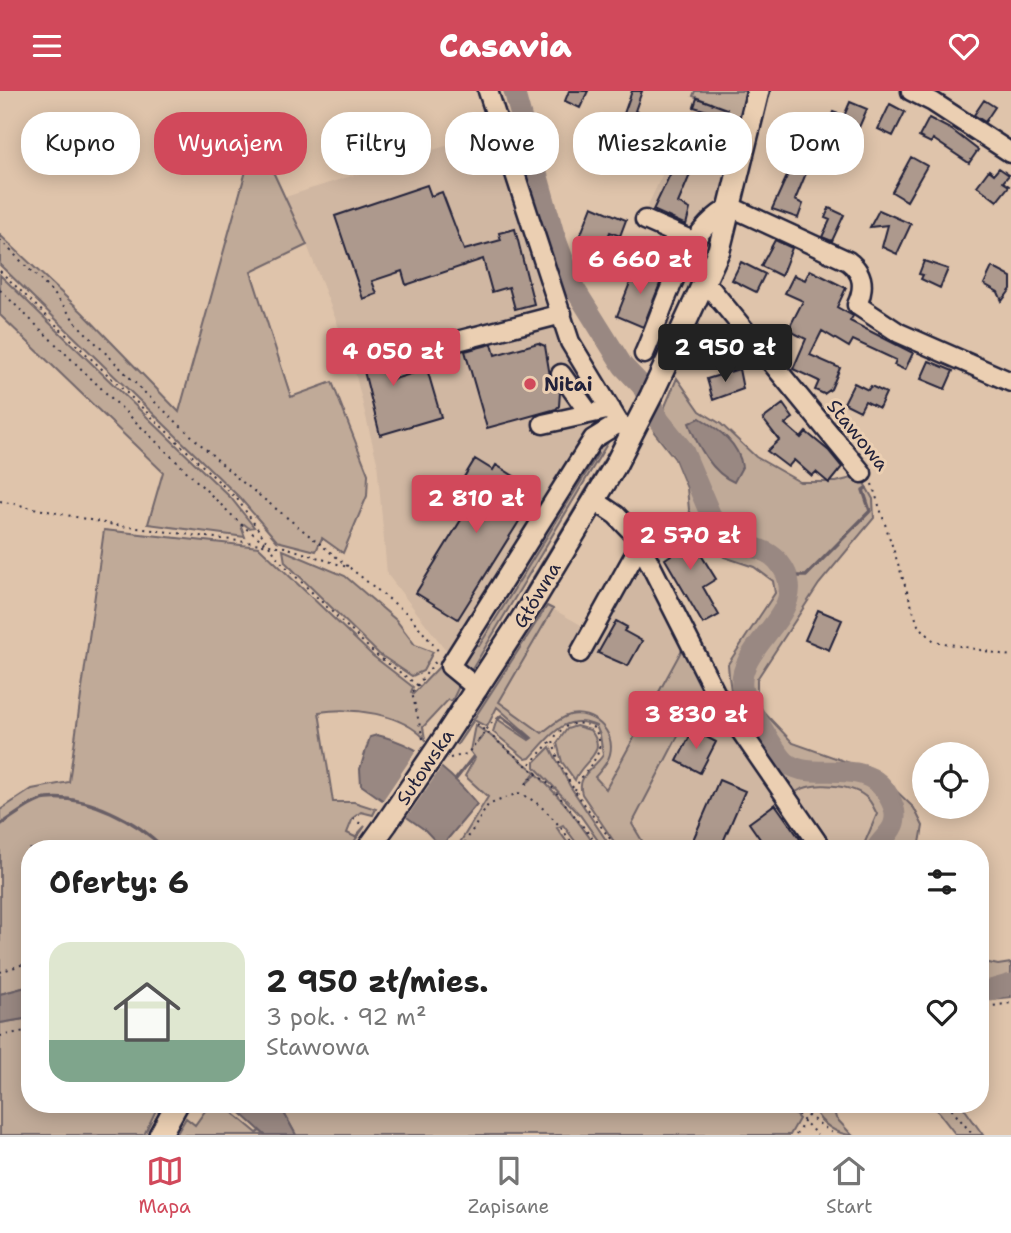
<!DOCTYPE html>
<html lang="pl">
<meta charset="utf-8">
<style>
body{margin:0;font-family:"Shantell Sans",sans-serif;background:#f6f6f6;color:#222;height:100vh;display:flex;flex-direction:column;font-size:26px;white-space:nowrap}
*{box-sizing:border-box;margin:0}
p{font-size:23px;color:#767676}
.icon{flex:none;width:38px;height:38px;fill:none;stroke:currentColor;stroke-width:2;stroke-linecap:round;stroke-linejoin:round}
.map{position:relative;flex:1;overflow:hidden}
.sheet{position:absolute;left:21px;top:749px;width:968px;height:273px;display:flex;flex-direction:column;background:#fff;border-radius:28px;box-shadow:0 4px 18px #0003}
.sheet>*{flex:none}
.hud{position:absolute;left:21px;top:21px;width:970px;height:63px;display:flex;gap:14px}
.fabs{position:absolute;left:912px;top:651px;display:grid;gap:14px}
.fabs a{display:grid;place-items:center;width:77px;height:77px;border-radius:50%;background:#fff;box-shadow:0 4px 18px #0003;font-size:35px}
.price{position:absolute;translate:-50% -60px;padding:0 16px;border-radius:7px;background:#d1495b;color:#fff;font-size:23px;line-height:46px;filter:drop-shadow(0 2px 4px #0008)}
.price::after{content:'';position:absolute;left:50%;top:42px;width:21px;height:16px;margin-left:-10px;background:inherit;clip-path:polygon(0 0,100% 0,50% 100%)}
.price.on{background:#222;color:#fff}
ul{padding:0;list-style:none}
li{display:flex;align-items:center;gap:21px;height:175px;padding:0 28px}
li+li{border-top:2px solid #e0e0e0}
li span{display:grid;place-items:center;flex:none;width:196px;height:140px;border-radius:21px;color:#555}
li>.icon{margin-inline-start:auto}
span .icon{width:84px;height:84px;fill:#fffc;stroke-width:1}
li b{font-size:30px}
h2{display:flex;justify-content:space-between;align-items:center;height:84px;padding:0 28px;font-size:30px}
.chip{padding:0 24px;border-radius:28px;background:#fff;box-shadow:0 4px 18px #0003;font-size:24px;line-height:63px}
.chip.on{background:#d1495b;color:#fff}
header{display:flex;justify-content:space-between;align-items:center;height:91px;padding:0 28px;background:#d1495b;color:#fff;font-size:32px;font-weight:800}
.tab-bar{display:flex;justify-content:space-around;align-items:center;height:98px;border-top:2px solid #e0e0e0;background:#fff;font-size:19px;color:#767676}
.tab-bar a{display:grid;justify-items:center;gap:4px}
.tab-bar .on{color:#d1495b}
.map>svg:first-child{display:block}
</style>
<header><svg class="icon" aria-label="menu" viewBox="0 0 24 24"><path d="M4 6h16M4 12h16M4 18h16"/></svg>Casavia<svg class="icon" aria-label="heart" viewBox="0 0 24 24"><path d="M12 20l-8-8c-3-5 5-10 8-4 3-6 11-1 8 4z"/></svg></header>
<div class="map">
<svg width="1011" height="1044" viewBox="0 0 1011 1044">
<rect width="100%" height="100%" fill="#dfc4ab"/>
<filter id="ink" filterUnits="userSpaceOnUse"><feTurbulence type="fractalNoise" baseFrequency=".0143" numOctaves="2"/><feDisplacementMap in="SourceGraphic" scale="14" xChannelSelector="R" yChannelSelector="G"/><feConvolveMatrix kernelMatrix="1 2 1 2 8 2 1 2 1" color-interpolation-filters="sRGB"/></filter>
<g filter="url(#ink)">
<!-- built -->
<path fill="#d0b7a2" d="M662 31 730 51 733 56 719 113 689 142 643 125 670 67 655 53Z
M496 39 542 206 556 239 579 273 601 326 613 343 471 580 461 575 442 554 387 483 377 371 353 273 307 154 285 106Z
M642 467 640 478 685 553 607 699 595 686 605 675 610 646 590 625 557 630 543 642 499 611 553 518 588 538Z
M703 597 757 683 760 678 817 758H647L632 733Z
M840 695 866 706 877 723 864 754 859 758H837L796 701 803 697Z"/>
<!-- green -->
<path fill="#c0aa98" stroke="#71666a" stroke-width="2" d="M695 0H746L737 40 707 32 711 12 693 5Z
M256 44 307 154 251 181 291 306 332 291 368 383 367 405 343 462 322 447 316 460 277 450 239 406 0 174V144L82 221 179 321Z
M0 184 231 407 254 436 249 437 244 433 241 435 245 446 148 433 163 381 0 224Z
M677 287 700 320 721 333 756 366 800 391H836L860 385 873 408 874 427 819 493 757 588V614L793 652 878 682 914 717 923 735 919 758H862L877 723C874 718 872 712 868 708 854 693 812 690 796 701L732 606 729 586 728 573 775 502 773 490 754 476 724 466 702 443 689 419 687 397 675 368 654 341Z
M613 343 471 580 467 586 460 572 472 551 479 555 598 363 592 358Z
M616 349 617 356 473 586Z
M104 439 259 456 373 565 413 596 411 601 413 603 442 573 461 591 452 610 448 609 423 636 425 648C401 622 353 616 319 621L333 711H354L376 718 373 724 361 721 353 727 347 742 355 746 365 735 349 758H30V895L0 903V719L32 698 69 691Z
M283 459 345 485 396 529 415 554 433 561 423 580 412 585 379 563 285 471Z
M547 515 553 518 499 611 542 642C551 635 559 627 570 624 592 619 616 640 610 663 608 672 601 679 595 686L606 698 685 553 703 597 632 733 647 758H619L582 703C576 684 594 678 603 664L600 644 596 635C564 621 550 646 530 667L526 668 493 641 497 628 529 649 532 647 497 616 487 636 474 629 457 654Z
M475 634 485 641 477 652 486 641 535 681 526 693 537 683 565 713 598 758H581L563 734 557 737 572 758H456L488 706 465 685 475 667 470 660Z
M576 635 590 639C610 662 581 670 575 689L562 671 557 652 567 638Z
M550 656 570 695 612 758H604L580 724 535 676V671Z
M980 870 998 874 1011 872V906L980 909Z
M30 927V1013H159L144 1044H0V932Z
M210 1013H222L257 1042 260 1040 265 1044H176L186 1027 195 1034Z
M279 1013H792L789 1017 799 1028 790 1044H296Z
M820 1013H832L836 1027 852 1044C838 1044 821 1033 815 1020Z
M932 1013H961L983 1044H956Z"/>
<!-- water -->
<path fill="#998882" stroke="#695f66" stroke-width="2" d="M700 327C719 339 739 352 742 376L734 391C712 382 697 354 689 332Z
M377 644C418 653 452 682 477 713L441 756 425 739 361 694 360 678 370 646Z
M30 895V927L0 932V903Z
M231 1013H279L296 1044H265Z"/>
<!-- pier -->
<path fill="#dfc4ab" d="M418 657 443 674 405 729 381 712Z"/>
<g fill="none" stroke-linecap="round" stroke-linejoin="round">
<!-- stream -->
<path stroke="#695f66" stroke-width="3.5" d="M786 485H806L870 420 863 399 866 397
M498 628 501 625 530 647
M456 688 473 666
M0 734C13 726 33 709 47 708 87 704 138 730 164 758"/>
<!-- river -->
<path stroke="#998882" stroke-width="21" d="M514 0 554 143 573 195 623 275 642 295 659 329 683 359 717 439C733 457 761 452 777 469 820 517 737 551 742 596 744 610 772 654 781 666 804 698 865 659 889 706 893 713 897 723 894 732 892 741 881 749 876 758
M980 902 1011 893"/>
</g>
<!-- building -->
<path fill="#ad998d" stroke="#22223b" stroke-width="2" d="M569 0H588L580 17 565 10Z
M632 0H642L635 20 646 25 640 42 620 34Z
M697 7 727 18 725 25 694 16Z
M984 9 995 16 985 31 974 24Z
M850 11 867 18 857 41 830 29 833 21 844 25Z
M890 13 905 21 893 45 878 38Z
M929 27 952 39 978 59 969 72 933 48 931 52 919 46Z
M673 31 693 39 681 52 696 62 695 72 678 112 690 118 686 134 653 119 676 71 654 53Z
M807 33 825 40 817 61 798 54Z
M911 66 927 75 907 110 892 101Z
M792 74 807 80 795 109 803 113 798 127 772 118Z
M999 77 1009 84 1003 91 1009 95 997 110 977 95 989 79 994 83Z
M427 94 431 105 442 101 464 159 501 149 499 142 515 138 534 213 515 218 509 196 492 201 483 168 406 194 402 180 372 190 377 203 363 208 335 125Z
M592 115 626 129 620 145 610 141 603 159 579 148Z
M829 117 844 124 832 150 822 146 830 129 825 127Z
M879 119 911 133 897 163 882 156 888 134 870 136Z
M775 149 792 157 781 185 761 175Z
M924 170 948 178 940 197 921 188 923 184 919 183Z
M741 171 765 183 756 201 732 189Z
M637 174 663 185 643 236 617 225Z
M992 176 1011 186V198L1002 210 998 201 984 193Z
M810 179 846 197 837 216 853 225 850 230 913 262 905 279 894 274 896 269 853 249 849 256 822 240 810 264 840 277 831 298 824 303 815 299 819 290 793 278 806 248 788 239 803 210 785 202 794 184 805 189Z
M379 241 391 289 427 278 441 326 380 344 359 260 341 266 337 255Z
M538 252 545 255 550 285 560 301 559 315 556 318 487 337 465 260 492 253 495 264Z
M929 270 953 280 945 298 921 288Z
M739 278 743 298 713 309 707 288Z
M854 292 868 299 871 295 886 302 879 317 865 310 860 320 844 312Z
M783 313 793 327 785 333 801 347 806 341 829 360 842 376 829 392 816 381 812 385 794 369 788 376 767 360 779 349 763 328Z
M475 368 493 379 496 374 538 400 458 528 416 502 464 424 447 414Z
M672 432 687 455 693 451 716 488 703 496 719 524 703 533 665 468 671 464 657 441Z
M818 519 842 529 829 559 805 549Z
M616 530 627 536 624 540 642 550 628 575 598 562Z
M693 639 716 651 700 682 677 670Z
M719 689 745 700 720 758H689Z
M775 713 807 758H767L749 732Z"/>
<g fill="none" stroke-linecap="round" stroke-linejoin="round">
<defs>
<path id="minor" d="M488 0 570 251 619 332 633 341
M911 0 933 11 1011 62
M645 129 693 150
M704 195 711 198 862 382
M411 262 562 223
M644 263C665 216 683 139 731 116L848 170C864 182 865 196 857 214L899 242 1011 291
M561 283 589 322
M543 333 611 318
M594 409 616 424 636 445 718 607 822 758
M580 562 641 452
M478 598 450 575 593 348 619 332"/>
<path id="major" d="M439 655 536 506 615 375 651 305 719 159 758 0
M368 758 386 733
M160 1044 177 1013"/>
</defs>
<!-- minor casing -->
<use href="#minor" stroke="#22223b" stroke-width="23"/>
<!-- major casing -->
<use href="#major" stroke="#22223b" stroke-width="26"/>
<!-- path -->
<path stroke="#22223b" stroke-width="2" stroke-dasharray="2 5" stroke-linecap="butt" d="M0 149 57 206 76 232 144 301 235 385 350 477
M0 180 238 409 280 470 375 563 420 596
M0 199 244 436 267 453
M872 393 918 534 934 550 1011 565
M0 410 114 434 285 456 350 477 409 524 440 562
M477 633 551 695 601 758
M423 648 412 602 435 571
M450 667 467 663 495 628
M530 673 552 649
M526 693 537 681
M575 699C583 675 611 665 594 637 577 628 563 633 553 649 560 690 595 724 617 758
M353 727 363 735
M461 758 488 714 518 702C545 712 560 736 577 758
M0 881 30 871
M980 917 1011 912
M0 945 30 939
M788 1013 817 1044
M799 1013 807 1024 835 1044
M947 1013 973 1044
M796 1044 815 1013"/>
<!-- minor -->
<use href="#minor" stroke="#ebcfb2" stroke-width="18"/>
<!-- major -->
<use href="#major" stroke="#ebcfb2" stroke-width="21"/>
<defs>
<path id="major-bridge" d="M386 733 439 655"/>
</defs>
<!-- major-bridge casing -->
<use href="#major-bridge" stroke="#22223b" stroke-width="26" stroke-linecap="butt"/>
<!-- major-bridge -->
<use href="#major-bridge" stroke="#ebcfb2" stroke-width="21"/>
</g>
</g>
<!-- markers -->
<circle fill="#d1495b" stroke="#ebcfb2" stroke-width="2.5" cx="530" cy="293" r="7"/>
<g text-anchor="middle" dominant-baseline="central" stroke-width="6" stroke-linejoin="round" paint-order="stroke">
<!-- poi labels -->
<g font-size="19" font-weight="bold" fill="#22223b" stroke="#ebcfb2" text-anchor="start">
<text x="544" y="293">Nitai</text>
</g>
<!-- street labels -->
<g font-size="19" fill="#22223b" stroke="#ebcfb2">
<text transform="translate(858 344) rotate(51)">Stawowa</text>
<text transform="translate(537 504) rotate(-59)">Główna</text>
<text transform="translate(425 676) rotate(-56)">Sułowska</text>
</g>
</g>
</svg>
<div class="fabs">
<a><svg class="icon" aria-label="locate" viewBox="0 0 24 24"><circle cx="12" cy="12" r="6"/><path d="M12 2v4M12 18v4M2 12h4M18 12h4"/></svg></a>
</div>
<b class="price" style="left:640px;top:205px">6 660 zł</b>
<b class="price on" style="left:725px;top:293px">2 950 zł</b>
<b class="price" style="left:393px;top:297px">4 050 zł</b>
<b class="price" style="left:476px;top:444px">2 810 zł</b>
<b class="price" style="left:690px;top:481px">2 570 zł</b>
<b class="price" style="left:696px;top:660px">3 830 zł</b>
<div class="hud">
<a class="chip">Kupno</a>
<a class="chip on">Wynajem</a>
<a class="chip">Filtry</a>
<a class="chip">Nowe</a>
<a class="chip">Mieszkanie</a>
<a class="chip">Dom</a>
</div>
<section class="sheet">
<h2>Oferty: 6<svg class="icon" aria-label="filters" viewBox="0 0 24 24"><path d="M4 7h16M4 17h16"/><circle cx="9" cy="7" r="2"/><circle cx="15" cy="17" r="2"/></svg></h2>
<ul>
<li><span style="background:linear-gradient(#dfe7d0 70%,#7fa58c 0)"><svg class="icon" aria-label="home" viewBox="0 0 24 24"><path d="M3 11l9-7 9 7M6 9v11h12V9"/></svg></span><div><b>2 950 zł/mies.</b><p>3 pok. · 92 m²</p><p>Stawowa</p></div><svg class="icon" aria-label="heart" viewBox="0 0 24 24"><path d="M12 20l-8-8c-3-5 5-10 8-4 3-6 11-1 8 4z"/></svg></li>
</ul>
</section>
</div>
<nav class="tab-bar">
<a class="on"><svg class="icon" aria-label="map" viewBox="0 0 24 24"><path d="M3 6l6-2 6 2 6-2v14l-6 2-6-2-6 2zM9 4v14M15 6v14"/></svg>Mapa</a>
<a><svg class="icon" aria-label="saved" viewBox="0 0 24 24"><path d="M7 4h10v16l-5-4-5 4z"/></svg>Zapisane</a>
<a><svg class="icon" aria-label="home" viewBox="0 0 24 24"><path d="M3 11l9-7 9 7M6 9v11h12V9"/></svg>Start</a>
</nav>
